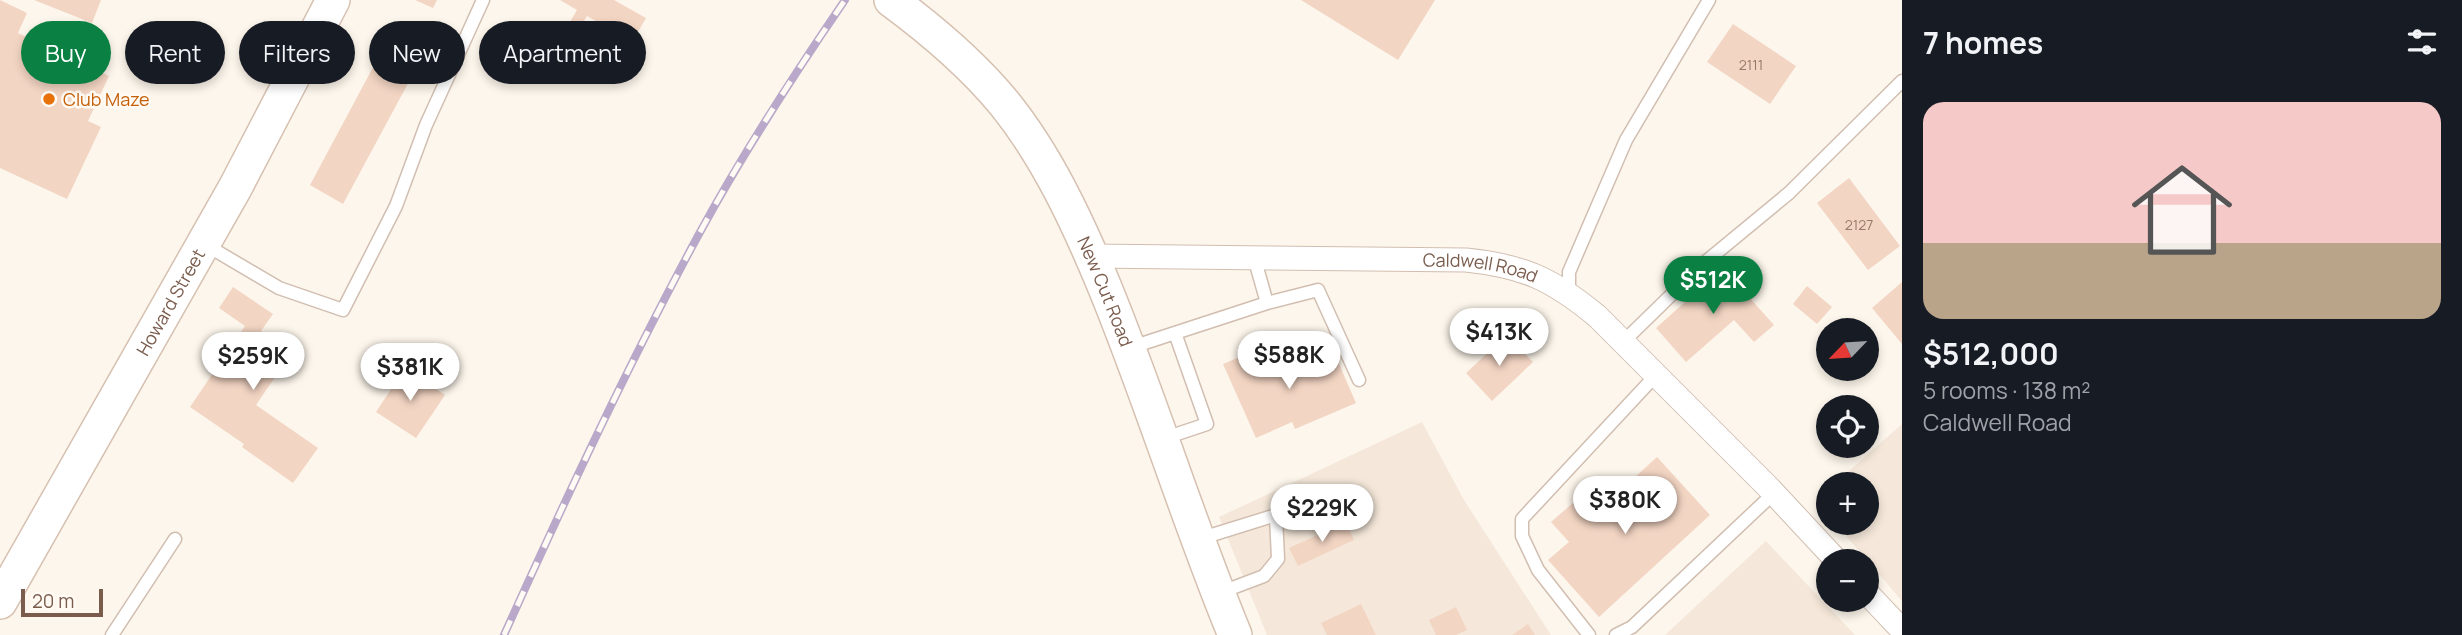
<!DOCTYPE html>
<meta charset="utf-8">
<style>
body{margin:0;font-family:Manrope,sans-serif;background:#242831;color:#f1f3f6;height:100vh;display:flex;flex-direction:column;font-size:26px;white-space:nowrap}
*{box-sizing:border-box;margin:0}
p{font-size:23px;color:#9ea1a6}
.icon{flex:none;width:38px;height:38px;fill:none;stroke:currentColor;stroke-width:2;stroke-linecap:round;stroke-linejoin:round}
.map{position:relative;flex:1;overflow:hidden}
.sheet{display:flex;flex-direction:column;background:#171b24;width:560px}
.sheet>*{flex:none}
.guide{position:absolute;left:21px;top:21px;width:665px;height:63px;display:flex;gap:14px}
.needle{width:46px;rotate:245deg}
.fabs{position:absolute;left:1816px;top:318px;display:grid;gap:14px}
.fabs a{display:grid;place-items:center;width:63px;height:63px;border-radius:50%;background:#171b24;box-shadow:0 4px 10px #0003;font-size:35px}
.scale{position:absolute;left:21px;bottom:18px;width:82px;box-sizing:border-box;padding-left:7px;border:4px solid #7a5c4d;border-top:0;font-size:19px;line-height:24px;white-space:nowrap;color:#7a5c4d;-webkit-text-stroke:5px #fffaf3;paint-order:stroke}
.price{position:absolute;translate:-50% -60px;padding:0 16px;border-radius:24px;background:#fff;color:#222;font-size:23px;line-height:46px;filter:drop-shadow(0 2px 4px #0008)}
.price::after{content:'';position:absolute;left:50%;top:42px;width:21px;height:16px;margin-left:-10px;background:inherit;clip-path:polygon(0 0,100% 0,50% 100%)}
.price.current{background:#0b8043;color:#fff}
ul{padding:0;list-style:none}
li{display:grid;align-content:center;gap:14px;height:371px;padding:0 21px}
li span{display:grid;place-items:center;height:217px;border-radius:21px;color:#555}
li>.icon{margin-inline-start:auto}
span .icon{width:126px;height:126px;fill:#fffc;stroke-width:1}
li b{font-size:30px}
h2{display:flex;justify-content:space-between;align-items:center;height:84px;padding:0 21px;font-size:30px}
.tag{padding:0 24px;border-radius:32px;background:#171b24;box-shadow:0 4px 10px #0003;font-size:24px;line-height:63px}
.tag.current{background:#0b8043;color:#fff}
main{display:flex;flex:1;min-height:0}
.map>svg:first-child{display:block}
</style>
<main>
<div class="map">
<svg width="1902" height="635" viewBox="0 0 1902 635">
<rect width="100%" height="100%" fill="#fdf6ec"/>
<!-- residential -->
<path fill="#f5e8da" d="M1422 422 1464 500 1551 635H1267L1219 517Z
M1902 424V601L1835 523H1867V485H1833Z
M1829 489V517L1815 501Z
M1766 541 1855 635H1665Z"/>
<!-- building -->
<path fill="#f3d5c3" d="M0 0 27 13 18 33 109 76 88 121 101 127 67 199 0 168Z
M34 0H101L92 23Z
M415 0H437L433 8Z
M560 0H614L646 18 632 42 587 16 566 52 556 46 577 10Z
M1301 0H1435L1398 60Z
M1733 24 1796 66 1770 104 1707 62Z
M495 39 527 59 515 80 483 59Z
M378 58 412 76 343 204 310 185Z
M1849 178 1900 246 1868 270 1817 203Z
M1723 268 1774 325 1754 342 1734 320 1686 362 1656 328Z
M1902 282V344L1872 308Z
M1807 286 1832 307 1817 324 1793 304Z
M233 287 273 314 261 331 292 352 256 405 318 448 293 483 242 447 244 444 190 407 245 326 219 308Z
M1507 335 1533 362 1492 401 1466 373Z
M1332 348 1356 403 1295 429 1292 422 1256 438 1223 364 1256 350 1267 376Z
M405 368 445 395 416 438 376 412Z
M1657 457 1710 515 1599 617 1548 560 1569 542 1551 522 1574 502 1589 519Z
M1346 522 1354 540 1298 566 1289 548Z
M1361 604 1376 635H1327L1321 623Z
M1456 607 1467 630 1456 635H1436L1429 620Z
M1528 624 1535 635H1512Z"/>
<g fill="none" stroke-linecap="round" stroke-linejoin="round">
<defs>
<path id="lane" d="M206 245 279 288 343 310 396 206 426 125 483 0
M1254 257 1267 303
M1569 293V272L1626 140 1709 0
M1623 342 1703 264 1789 193 1902 81
M1129 348 1175 333
M1162 439 1207 424 1175 333 1267 303 1318 290 1359 380
M1199 539 1276 515 1354 498
M1219 593 1264 576 1278 559 1276 515
M112 635 175 539
M1589 635 1538 570 1522 536V519L1656 375
M1616 635 1632 627 1774 493"/>
<g id="street">
<path id="s1" d="M1091 256 1466 260C1524 266 1552 279 1597 316L1770 489 1838 562"/>
<path d="M1867 593 1902 630"/>
</g>
<g id="secondary">
<path id="s2" d="M891 0C933 31 971 63 1004 103 1047 156 1077 221 1103 283 1151 399 1187 519 1235 635"/>
<path id="s3" d="M0 602 235 188 333 0"/>
</g>
</defs>
<!-- lane casing -->
<use href="#lane" stroke="#d1beb0" stroke-width="15"/>
<!-- street casing -->
<use href="#street" stroke="#d1beb0" stroke-width="25"/>
<!-- secondary casing -->
<use href="#secondary" stroke="#d6c0b0" stroke-width="36"/>
<!-- lane -->
<use href="#lane" stroke="#fff" stroke-width="12"/>
<!-- street -->
<use href="#street" stroke="#fff" stroke-width="23"/>
<!-- secondary -->
<use href="#secondary" stroke="#fff" stroke-width="33"/>
<defs>
<path id="rail" d="M504 635C565 500 628 365 699 234 743 153 793 76 845 0"/>
</defs>
<!-- rail casing -->
<use href="#rail" stroke="#b9a8c9" stroke-width="8"/>
<!-- rail -->
<use href="#rail" stroke="#fffaf3" stroke-width="5" stroke-dasharray="16" stroke-linecap="butt"/>
</g>
<!-- markers -->
<circle fill="#e8710a" stroke="#fffaf3" stroke-width="2.5" cx="49" cy="99" r="7"/>
<g text-anchor="middle" dominant-baseline="central" stroke-width="5" stroke-linejoin="round" paint-order="stroke">
<!-- number labels -->
<g font-size="14" fill="#987a6a">
<text x="1751" y="64">2111</text>
<text x="1859" y="224">2127</text>
</g>
<!-- food labels -->
<g font-size="18" fill="#c56008" stroke="#fffaf3" text-anchor="start">
<text x="63" y="99">Club Maze</text>
</g>
<!-- street labels -->
<g font-size="18" fill="#7a5c4d" stroke="#fffaf3">
<text stroke="none"><textPath href="#s1" startOffset="390">Caldwell Road</textPath></text>
<text stroke="none"><textPath href="#s2" startOffset="368">New Cut Road</textPath></text>
<text stroke="none"><textPath href="#s3" startOffset="345">Howard Street</textPath></text>
</g>
</g>
</svg>
<div class="fabs">
<a><svg class="needle" viewBox="-14 -14 28 28"><path d="M0-13l5 13h-10z" fill="#e53935"/><path d="M0 13l5-13h-10z" fill="#9ea1a6"/></svg></a>
<a><svg class="icon" aria-label="locate" viewBox="0 0 24 24"><circle cx="12" cy="12" r="6"/><path d="M12 2v4M12 18v4M2 12h4M18 12h4"/></svg></a>
<a>+</a>
<a>−</a>
</div>
<div class="scale">20 m</div>
<b class="price current" style="left:1713px;top:316px">$512K</b>
<b class="price" style="left:1499px;top:368px">$413K</b>
<b class="price" style="left:1289px;top:391px">$588K</b>
<b class="price" style="left:253px;top:392px">$259K</b>
<b class="price" style="left:410px;top:403px">$381K</b>
<b class="price" style="left:1625px;top:536px">$380K</b>
<b class="price" style="left:1322px;top:544px">$229K</b>
<div class="guide">
<a class="tag current">Buy</a>
<a class="tag">Rent</a>
<a class="tag">Filters</a>
<a class="tag">New</a>
<a class="tag">Apartment</a>
</div>
</div>
<section class="sheet">
<h2>7 homes<svg class="icon" aria-label="filters" viewBox="0 0 24 24"><path d="M4 7h16M4 17h16"/><circle cx="9" cy="7" r="2"/><circle cx="15" cy="17" r="2"/></svg></h2>
<ul>
<li><span style="background:linear-gradient(#f6c9c9 65%,#b9a48a 0)"><svg class="icon" aria-label="home" viewBox="0 0 24 24"><path d="M3 11l9-7 9 7M6 9v11h12V9"/></svg></span><div><b>$512,000</b><p>5 rooms · 138 m²</p><p>Caldwell Road</p></div></li>
</ul>
</section>
</main>
